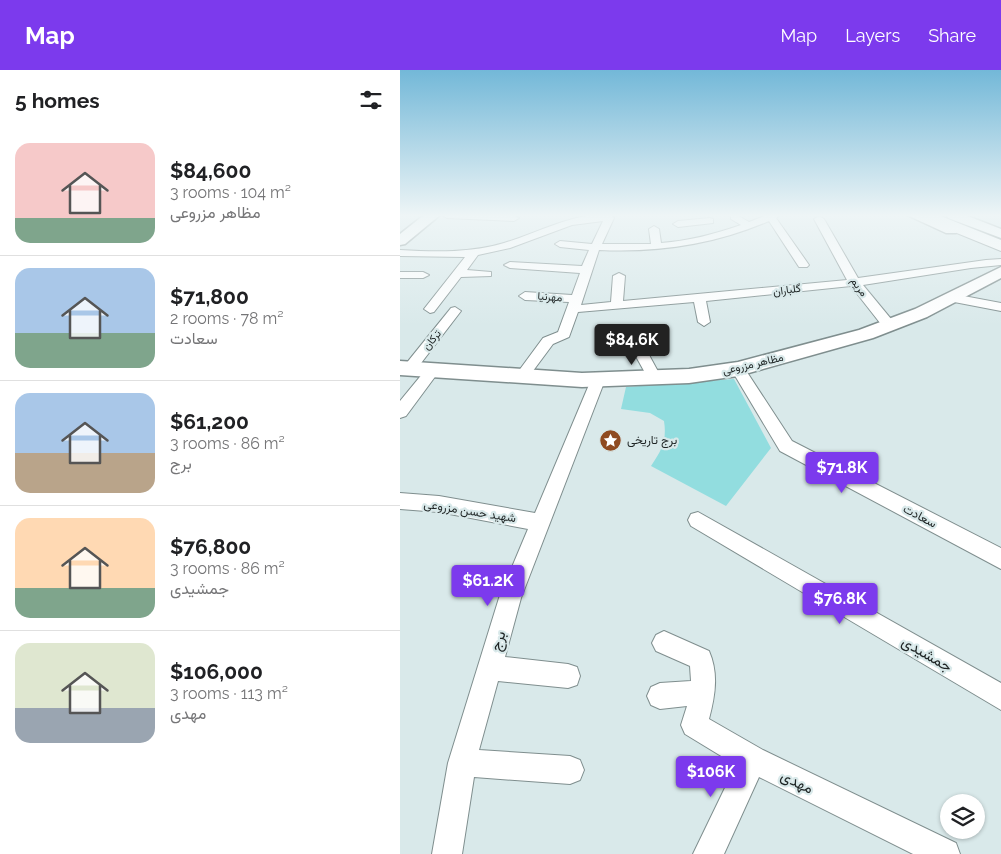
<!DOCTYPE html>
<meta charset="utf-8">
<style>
body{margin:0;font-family:Raleway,Vazirmatn,sans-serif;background:#f2f2f2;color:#202124;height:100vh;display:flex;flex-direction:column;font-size:19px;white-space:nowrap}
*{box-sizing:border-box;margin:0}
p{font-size:16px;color:#757577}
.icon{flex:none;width:28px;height:28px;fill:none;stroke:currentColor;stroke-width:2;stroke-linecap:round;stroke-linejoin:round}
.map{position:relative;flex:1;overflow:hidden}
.panel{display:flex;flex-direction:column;background:#fff;width:400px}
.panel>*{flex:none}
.buttons{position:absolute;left:540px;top:724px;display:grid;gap:10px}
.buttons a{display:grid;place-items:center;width:45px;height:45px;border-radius:50%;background:#fff;box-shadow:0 1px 4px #0004;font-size:25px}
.price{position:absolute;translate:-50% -42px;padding:0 11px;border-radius:5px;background:#7c3aed;color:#fff;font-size:16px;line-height:32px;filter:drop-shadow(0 1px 2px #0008)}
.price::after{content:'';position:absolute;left:50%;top:30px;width:15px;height:11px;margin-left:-8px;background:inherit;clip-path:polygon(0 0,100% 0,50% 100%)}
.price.on{background:#222;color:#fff}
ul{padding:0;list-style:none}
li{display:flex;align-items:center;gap:15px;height:125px;padding:0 15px}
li+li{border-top:1px solid #e0e0e0}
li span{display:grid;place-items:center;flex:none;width:140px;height:100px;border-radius:15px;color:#555}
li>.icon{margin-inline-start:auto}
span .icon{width:60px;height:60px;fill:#fffc;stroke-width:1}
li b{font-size:21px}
h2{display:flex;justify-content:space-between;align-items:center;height:60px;padding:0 15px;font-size:21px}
header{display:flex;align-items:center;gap:30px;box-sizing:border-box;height:70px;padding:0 25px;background:#7c3aed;color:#fff}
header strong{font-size:24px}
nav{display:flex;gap:28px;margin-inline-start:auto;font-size:18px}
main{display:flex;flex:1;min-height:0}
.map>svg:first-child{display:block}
</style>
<header>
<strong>Map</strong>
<nav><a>Map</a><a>Layers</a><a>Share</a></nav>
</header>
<main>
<section class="panel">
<h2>5 homes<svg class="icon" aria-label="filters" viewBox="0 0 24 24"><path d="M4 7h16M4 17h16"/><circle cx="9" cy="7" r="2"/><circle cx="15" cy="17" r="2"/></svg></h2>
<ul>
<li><span style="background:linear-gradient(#f6c9c9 75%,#7fa58c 0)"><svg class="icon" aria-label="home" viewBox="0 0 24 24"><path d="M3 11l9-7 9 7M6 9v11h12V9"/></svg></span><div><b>$84,600</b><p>3 rooms · 104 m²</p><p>مظاهر مزروعی</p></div></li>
<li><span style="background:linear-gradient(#a9c7e8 65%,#7fa58c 0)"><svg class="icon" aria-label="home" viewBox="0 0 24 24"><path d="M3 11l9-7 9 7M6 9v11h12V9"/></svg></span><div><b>$71,800</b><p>2 rooms · 78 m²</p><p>سعادت</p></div></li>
<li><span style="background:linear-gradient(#a9c7e8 60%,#b9a48a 0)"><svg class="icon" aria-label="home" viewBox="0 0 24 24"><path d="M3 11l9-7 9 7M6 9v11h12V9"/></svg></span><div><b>$61,200</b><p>3 rooms · 86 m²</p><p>برج</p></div></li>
<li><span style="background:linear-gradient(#ffd9b3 70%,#7fa58c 0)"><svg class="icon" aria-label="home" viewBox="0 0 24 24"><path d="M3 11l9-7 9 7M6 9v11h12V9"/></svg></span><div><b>$76,800</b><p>3 rooms · 86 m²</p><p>جمشیدی</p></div></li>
<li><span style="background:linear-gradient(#dfe7d0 65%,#9aa5b1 0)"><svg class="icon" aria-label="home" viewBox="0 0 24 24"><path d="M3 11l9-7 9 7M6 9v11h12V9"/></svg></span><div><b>$106,000</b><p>3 rooms · 113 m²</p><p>مهدی</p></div></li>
</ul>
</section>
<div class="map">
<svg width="601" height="784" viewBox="0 0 601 784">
<rect width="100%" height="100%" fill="#d9e9ea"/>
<!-- green -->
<path fill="#92dddf" d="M334 309 371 378 326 436 251 396C262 380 267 370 264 351L250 343 221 339 226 317Z"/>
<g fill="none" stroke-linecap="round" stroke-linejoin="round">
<defs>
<path id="street" d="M42 145H112L119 148 114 151 47 148Z
M193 145 212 146 214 148 202 174H251L249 159 254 156 259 159 261 173C289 171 315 164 341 155L331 149V145H337L349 152 367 145H380L376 148 409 195 407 197H399L369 151C316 174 258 183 199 180L181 235 211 232 213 206 219 203 225 206 223 231 447 210 414 149 419 146 424 149 458 208 586 190 601 189V195L571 198 463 215 496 255 489 259 484 258 451 216 306 231 310 252 304 256 298 252 294 232 178 242 169 267 153 274 127 309 122 311 115 306 143 268 158 262 169 232 125 230 119 226 125 222 172 225 180 203 110 198 104 195 110 192 182 196 189 180 160 177 155 174 160 171 192 174 203 151 172 155 110 178 78 185 67 200 91 202V206L61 207 34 242 30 243 24 239 65 187 0 186V180C35 182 71 183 104 173 134 164 161 149 193 145Z
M310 148 313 149V153L278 157 273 154 278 151Z
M0 202H23L29 205 23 208H0Z
M553 224 601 233V241L549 231 547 228Z
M55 237 61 241 15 301H5L3 298 5 295 51 238Z
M235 268 242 272 261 307 259 310 254 312 249 310 228 272Z
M338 294 343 296 392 371 601 478V499L380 381 331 299Z
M33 295 40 300 6 346 0 348V331L28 297Z
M198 305 205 310 121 528 105 587 168 594 177 597 180 606 177 615 168 618 98 611 79 680 170 686 180 690 184 700 180 710 170 714 74 707 62 784H32L48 693 99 528 128 459 39 442 0 439V423L39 426 135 443 191 310Z
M298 442 601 613V640L291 456 288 450 291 444Z
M264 561 309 581C319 604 315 626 309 649L363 680 556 773 560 784H513L359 707 324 784H293L336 695 285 664 281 655 287 636 260 639 251 635 247 626 251 617 260 613 291 611 290 596 256 581 252 573 256 565Z"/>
<path id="secondary" d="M24 145H40L5 174 0 175V164Z
M507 145H526L556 157 558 160 556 163H546Z
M546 145H565L601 159V168L548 148Z
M601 197V208L527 247 473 268 338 306 289 313 182 317 0 305V291L182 303 289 299 338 292 459 260 515 239Z"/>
<path id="highway" d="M518 145H538L601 170V181L520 148Z"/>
</defs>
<!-- street casing -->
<use href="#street" stroke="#7f8e8e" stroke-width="2"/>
<!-- secondary casing -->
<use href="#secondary" stroke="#7f8e8e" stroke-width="3"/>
<!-- highway casing -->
<use href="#highway" stroke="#7f8e8e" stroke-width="2"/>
<!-- street -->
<use href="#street" fill="#fff" fill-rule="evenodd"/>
<!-- secondary -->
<use href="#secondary" fill="#fff" fill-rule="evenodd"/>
<!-- highway -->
<use href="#highway" fill="#fff" fill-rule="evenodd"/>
</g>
<!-- sky -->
<linearGradient id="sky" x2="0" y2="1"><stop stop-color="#73b8d8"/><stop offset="0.57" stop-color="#eef5f6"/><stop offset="1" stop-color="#eef5f6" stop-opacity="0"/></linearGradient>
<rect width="601" height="255" fill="url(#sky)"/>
<!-- icons -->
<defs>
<symbol id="sight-disc" viewBox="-11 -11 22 22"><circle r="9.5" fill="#8f4a20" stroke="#d9e9ea"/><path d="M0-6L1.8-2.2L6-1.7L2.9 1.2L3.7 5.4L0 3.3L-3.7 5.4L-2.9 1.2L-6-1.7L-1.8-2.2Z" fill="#fff"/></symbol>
</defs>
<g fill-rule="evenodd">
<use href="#sight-disc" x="198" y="358" width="25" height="25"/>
</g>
<g text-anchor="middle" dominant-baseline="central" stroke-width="4.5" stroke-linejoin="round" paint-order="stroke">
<!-- far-street labels -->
<g font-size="11" fill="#1f2525" stroke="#d9e9ea">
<text transform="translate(459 217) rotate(54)">مریم</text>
<text transform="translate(387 220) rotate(-8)">گلباران</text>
<text transform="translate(150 227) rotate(4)">مهرنیا</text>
<text transform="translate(32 270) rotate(-51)">ترکان</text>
<text transform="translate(353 294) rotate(-13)">مظاهر مزروعی</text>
</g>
<!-- poi labels -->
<g font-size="12" fill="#1f2525" stroke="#d9e9ea" text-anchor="start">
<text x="227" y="370">برج تاریخی</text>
</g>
<!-- street labels -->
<g font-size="12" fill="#1f2525" stroke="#d9e9ea">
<text transform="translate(70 441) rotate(9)">شهید حسن مزروعی</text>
<text transform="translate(520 446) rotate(28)">سعادت</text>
</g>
<!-- near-street labels -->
<g font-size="15" fill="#1f2525" stroke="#d9e9ea">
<text transform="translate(98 571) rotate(-74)">برج</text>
<text transform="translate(527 584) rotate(30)">جمشیدی</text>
<text transform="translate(397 712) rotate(26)">مهدی</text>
</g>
</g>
</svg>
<div class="buttons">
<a><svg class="icon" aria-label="layers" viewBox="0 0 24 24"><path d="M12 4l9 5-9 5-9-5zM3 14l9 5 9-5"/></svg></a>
</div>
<b class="price on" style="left:232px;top:296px">$84.6K</b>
<b class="price" style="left:442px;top:424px">$71.8K</b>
<b class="price" style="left:88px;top:537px">$61.2K</b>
<b class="price" style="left:440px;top:555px">$76.8K</b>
<b class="price" style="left:311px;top:728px">$106K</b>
</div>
</main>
